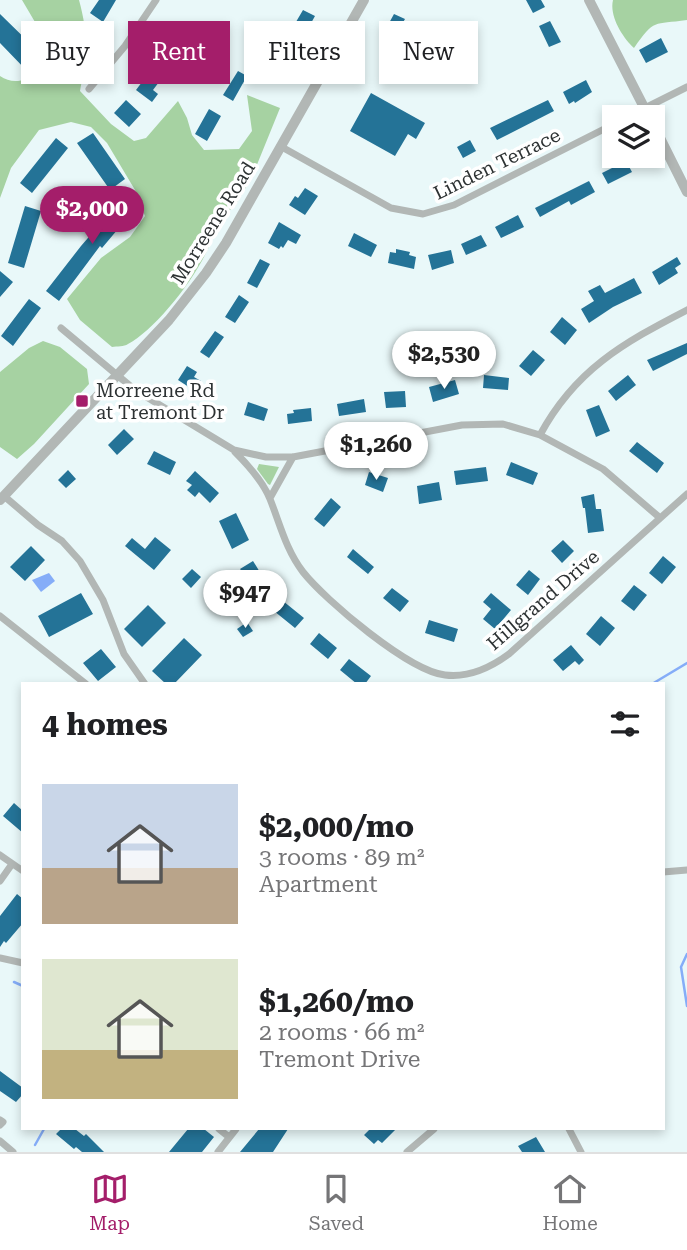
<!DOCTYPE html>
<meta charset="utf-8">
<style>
body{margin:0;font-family:"Roboto Serif",serif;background:#f2f2f2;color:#202124;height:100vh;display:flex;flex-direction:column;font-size:26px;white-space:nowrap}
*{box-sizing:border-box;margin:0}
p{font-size:23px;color:#757577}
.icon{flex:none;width:38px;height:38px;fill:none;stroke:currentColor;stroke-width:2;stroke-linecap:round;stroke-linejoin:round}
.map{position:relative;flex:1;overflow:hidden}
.drawer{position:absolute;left:21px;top:682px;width:644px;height:448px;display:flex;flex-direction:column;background:#fff;border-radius:0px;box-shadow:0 4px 10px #0003}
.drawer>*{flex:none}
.hud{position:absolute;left:21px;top:21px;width:646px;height:63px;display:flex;gap:14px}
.tools{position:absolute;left:602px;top:105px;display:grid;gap:14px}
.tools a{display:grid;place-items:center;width:63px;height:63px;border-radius:0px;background:#fff;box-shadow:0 4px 10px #0003;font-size:35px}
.price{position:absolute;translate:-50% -60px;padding:0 16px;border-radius:24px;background:#fff;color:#222;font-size:23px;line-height:46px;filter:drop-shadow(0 2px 4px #0008)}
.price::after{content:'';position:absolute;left:50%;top:42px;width:21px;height:16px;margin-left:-10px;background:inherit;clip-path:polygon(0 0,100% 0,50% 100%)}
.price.on{background:#a41e6a;color:#fff}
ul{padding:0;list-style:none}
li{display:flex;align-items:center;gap:21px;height:175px;padding:0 21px}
li span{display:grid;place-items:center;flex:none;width:196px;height:140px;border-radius:0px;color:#555}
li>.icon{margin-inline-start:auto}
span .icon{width:84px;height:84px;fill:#fffc;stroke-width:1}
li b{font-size:30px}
h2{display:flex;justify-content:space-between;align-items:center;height:84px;padding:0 21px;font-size:30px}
.pill{padding:0 24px;border-radius:0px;background:#fff;box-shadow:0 4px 10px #0003;font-size:24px;line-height:63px}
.pill.on{background:#a41e6a;color:#fff}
.tab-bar{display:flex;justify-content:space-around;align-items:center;height:98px;border-top:2px solid #e0e0e0;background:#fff;font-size:19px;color:#757577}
.tab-bar a{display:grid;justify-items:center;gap:4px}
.tab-bar .on{color:#a41e6a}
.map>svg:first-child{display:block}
</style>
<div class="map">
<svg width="687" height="1152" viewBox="0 0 687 1152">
<rect width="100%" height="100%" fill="#e9f8f9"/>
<!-- green -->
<path fill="#a6d2a2" d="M22 0H79C89 37 87 54 80 91L111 124 134 141 146 138 178 101 187 118 192 135 204 150 239 149 252 131 247 95 280 108 252 177 235 206 216 221C215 256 159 328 128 344 124 347 117 346 112 347L80 320 67 299 101 258 130 237 145 216 135 190 107 143 91 127 71 122 39 130 11 168 0 198V76C20 90 42 72 55 56Z
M613 0H687V20C653 25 655 18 634 48 623 38 609 16 613 0Z
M43 341 60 347 87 369 89 384 34 444 17 459 0 447V372L29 348Z
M259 464 279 467 270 485 268 484 257 469Z"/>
<!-- water -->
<path fill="#85adf8" d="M49 573 55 581 41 592 32 580Z"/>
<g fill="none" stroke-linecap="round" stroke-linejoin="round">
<!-- stream -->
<path stroke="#85adf8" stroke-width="2.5" d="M652 684 687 663
M687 954 681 967 687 1006
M14 982 23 986
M35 1145 44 1129"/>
</g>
<!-- building -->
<path fill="#247397" d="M99 0H116L103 22 90 13Z
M526 0H541L545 7 533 13Z
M303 10 315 16 305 34 293 27Z
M0 14 44 57 28 72 0 43Z
M394 14 405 19 393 40 383 34Z
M550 21 561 42 549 47 539 26Z
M81 27 89 34 70 57 59 47 64 40 67 43Z
M661 38 668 52 646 63 639 50Z
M174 39 184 46 182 49 186 52 181 59 177 57 172 64 161 57Z
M272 54 282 59 274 79 253 67 258 57 267 62Z
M238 71 247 76 233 101 223 95Z
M148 74 159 82 153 90 158 94 152 102 136 90Z
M586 80 592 92 575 103 574 101 569 104 563 92Z
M371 93 425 123 416 139 408 134 395 156 350 131Z
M126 100 141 114 129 127 114 113Z
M548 100 554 111 497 140 490 128Z
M209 109 221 116 207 141 195 134Z
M93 133 125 179 110 190 77 143Z
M56 138 68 148 32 193 20 183Z
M470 140 476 151 463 158 457 147Z
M626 161 632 172 608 184 602 173Z
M589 181 595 192 571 205 569 201 540 217 535 208Z
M305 188 318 196 305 215 289 205 295 196 298 198Z
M126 194 139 204 102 248 100 246 59 301 46 291 81 246Z
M25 206 41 211 24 268 8 263Z
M518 215 524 227 501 238 495 227Z
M279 222 301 235 296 244 288 240 283 248 281 246 279 249 268 243Z
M354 233 377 245 371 257 348 246Z
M481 235 487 246 466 255 461 244Z
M396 249 410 252 409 255 416 257 414 269 388 263 390 252 396 253Z
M451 250 454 263 432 270 428 255Z
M677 257 681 264 675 268 678 273 659 285 652 272Z
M260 259 270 264 257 288 247 283Z
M0 271 13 282 0 297Z
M634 278 642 293 613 307 589 323 581 309 594 301 588 291 600 285 605 293Z
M239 295 249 302 235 323 225 317Z
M29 299 41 308 13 346 1 336Z
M562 317 577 330 565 345 550 332Z
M215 331 224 337 209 358 200 352Z
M687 343V354L653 371 647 360Z
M533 350 545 360 531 376 519 366Z
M187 366 197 372 194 377 201 381 195 391 178 380Z
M484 375 509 378 508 390 483 388Z
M628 375 636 385 616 401 608 391Z
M455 380 459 394 433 402 429 387Z
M405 391 406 407 386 408 384 392Z
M364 399 366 412 339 416 337 404Z
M248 402 268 409 264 421 244 415Z
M599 405 610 431 596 437 586 410Z
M311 408 312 421 288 424 287 414 294 413 293 410Z
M124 429 134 439 117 455 108 445Z
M637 442 664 463 657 473 629 451Z
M154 451 176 462 170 475 147 464Z
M511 462 538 473 533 485 506 475Z
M486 467 488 481 456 485 454 471Z
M68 470 76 479 66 488 58 480Z
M195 471 219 493 210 503 199 492 195 497 187 490 192 485 186 481Z
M369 472 388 478 383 492 365 485Z
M439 482 442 500 419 504 417 486Z
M594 494 596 509H601L604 531 588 533 585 508H583L581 497Z
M331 498 341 507 324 527 314 519Z
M236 513 249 540 232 549 219 521Z
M155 537 171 550 154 570 125 546 132 538 145 549Z
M563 540 574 551 562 563 551 551Z
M31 546 45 560 25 581 10 567Z
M353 549 374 567 368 574 347 557Z
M663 556 676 567 662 584 649 573Z
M253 561 266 582 248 594 238 578 244 574 240 569Z
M192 569 201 577 191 588 182 579Z
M529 570 540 579 528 595 516 585Z
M634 585 647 595 634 611 621 601Z
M392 588 409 601 400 612 383 598Z
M81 593 93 614 49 637 38 616Z
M491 593 511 610 495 629 483 619 491 609 483 602Z
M283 601 304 618 295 628 274 611Z
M148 605 166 623 142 647 124 629Z
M601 616 615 628 600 646 586 634Z
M429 620 458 629 454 642 425 633Z
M247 622 253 631 243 637 237 629Z
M319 633 337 648 328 659 310 644Z
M184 638 202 655 174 684H166L152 671Z
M571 645 584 660 579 665 575 661 563 671 553 660Z
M101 649 116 667 98 681 83 663Z
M349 659 371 676 365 684H357L340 670Z
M14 803 23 811V833L3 816Z
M17 894 23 899V923L6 943 4 941 0 947V916Z
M0 1071 23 1088V1094L16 1102 0 1091Z
M61 1129H75L84 1136 86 1134 104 1152H82L76 1147 74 1149 56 1134Z
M188 1129H204L214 1137 202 1152H169Z
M259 1129H288L273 1152H240Z
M370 1129H396L382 1143 378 1140 374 1144 364 1135Z
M536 1137 545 1152H522L518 1146Z"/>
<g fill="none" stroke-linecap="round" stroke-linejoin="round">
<!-- minor -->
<path stroke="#b2b7b5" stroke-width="7" d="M89 89 125 46 156 0
M627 117 687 87
M280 146 391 208 423 214 454 205 614 124
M61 328 135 390 234 450 266 457H293L462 425 503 424 540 435 603 469 659 517
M540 435C575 370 623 343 687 310
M235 452C248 465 263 481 270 499 280 524 286 550 303 572 326 601 409 671 445 675 469 678 490 668 509 654L687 494
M4 496 38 525 62 541 80 561 103 600 124 654 145 684
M270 498 293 457
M0 616 86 684
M0 855 23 871
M663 872 687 870
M0 881 12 864
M0 958 23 963
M0 1120 3 1122 0 1125
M219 1129 229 1137
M569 1129 581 1152
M0 1141 13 1152
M218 1152 236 1129
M407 1152 434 1129"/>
<!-- tertiary -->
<path stroke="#b2b7b5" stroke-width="10" d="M589 0 649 117
M653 124 687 192
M0 500 169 320 206 273 226 243 364 0"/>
</g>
<!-- markers -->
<rect fill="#a41e6a" stroke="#fff" stroke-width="2.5" x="75" y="394" width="14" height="14" rx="3.5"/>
<g text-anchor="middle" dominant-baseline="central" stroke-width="7" stroke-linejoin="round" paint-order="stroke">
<!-- street labels -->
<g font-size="19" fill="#2d3233" stroke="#fff">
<text transform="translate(497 164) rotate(-26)">Linden Terrace</text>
<text transform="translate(213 223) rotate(-58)">Morreene Road</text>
<text transform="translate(543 600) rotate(-41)">Hillgrand Drive</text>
</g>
<!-- poi labels -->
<g font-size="19" fill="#2d3233" stroke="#fff" text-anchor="start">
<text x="96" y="390">Morreene Rd<tspan x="96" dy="22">at Tremont Dr</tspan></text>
</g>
</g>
</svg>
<div class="tools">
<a><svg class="icon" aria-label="layers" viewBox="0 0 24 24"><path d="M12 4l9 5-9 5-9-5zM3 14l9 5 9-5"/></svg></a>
</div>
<b class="price on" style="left:92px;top:246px">$2,000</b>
<b class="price" style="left:444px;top:391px">$2,530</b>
<b class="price" style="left:376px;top:482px">$1,260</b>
<b class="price" style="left:245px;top:630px">$947</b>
<div class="hud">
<a class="pill">Buy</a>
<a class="pill on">Rent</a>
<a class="pill">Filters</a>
<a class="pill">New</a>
</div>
<section class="drawer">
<h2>4 homes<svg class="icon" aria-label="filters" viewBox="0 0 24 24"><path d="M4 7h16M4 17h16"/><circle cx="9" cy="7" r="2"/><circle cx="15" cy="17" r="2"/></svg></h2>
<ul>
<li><span style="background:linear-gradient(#c9d6e8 60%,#b9a48a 0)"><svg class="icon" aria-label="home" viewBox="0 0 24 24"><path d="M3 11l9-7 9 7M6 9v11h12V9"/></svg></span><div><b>$2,000/mo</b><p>3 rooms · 89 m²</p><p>Apartment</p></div></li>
<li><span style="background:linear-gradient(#dfe7d0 65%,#c2b280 0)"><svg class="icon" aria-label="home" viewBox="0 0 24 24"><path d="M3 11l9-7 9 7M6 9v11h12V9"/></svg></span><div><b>$1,260/mo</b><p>2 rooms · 66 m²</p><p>Tremont Drive</p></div></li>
</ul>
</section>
</div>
<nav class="tab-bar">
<a class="on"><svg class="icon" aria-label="map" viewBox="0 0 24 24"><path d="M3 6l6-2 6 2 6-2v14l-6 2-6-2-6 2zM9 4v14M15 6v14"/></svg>Map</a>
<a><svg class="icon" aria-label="saved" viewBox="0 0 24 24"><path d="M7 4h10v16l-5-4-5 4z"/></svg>Saved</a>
<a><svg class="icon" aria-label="home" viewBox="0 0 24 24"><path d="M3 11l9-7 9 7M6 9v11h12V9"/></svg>Home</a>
</nav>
